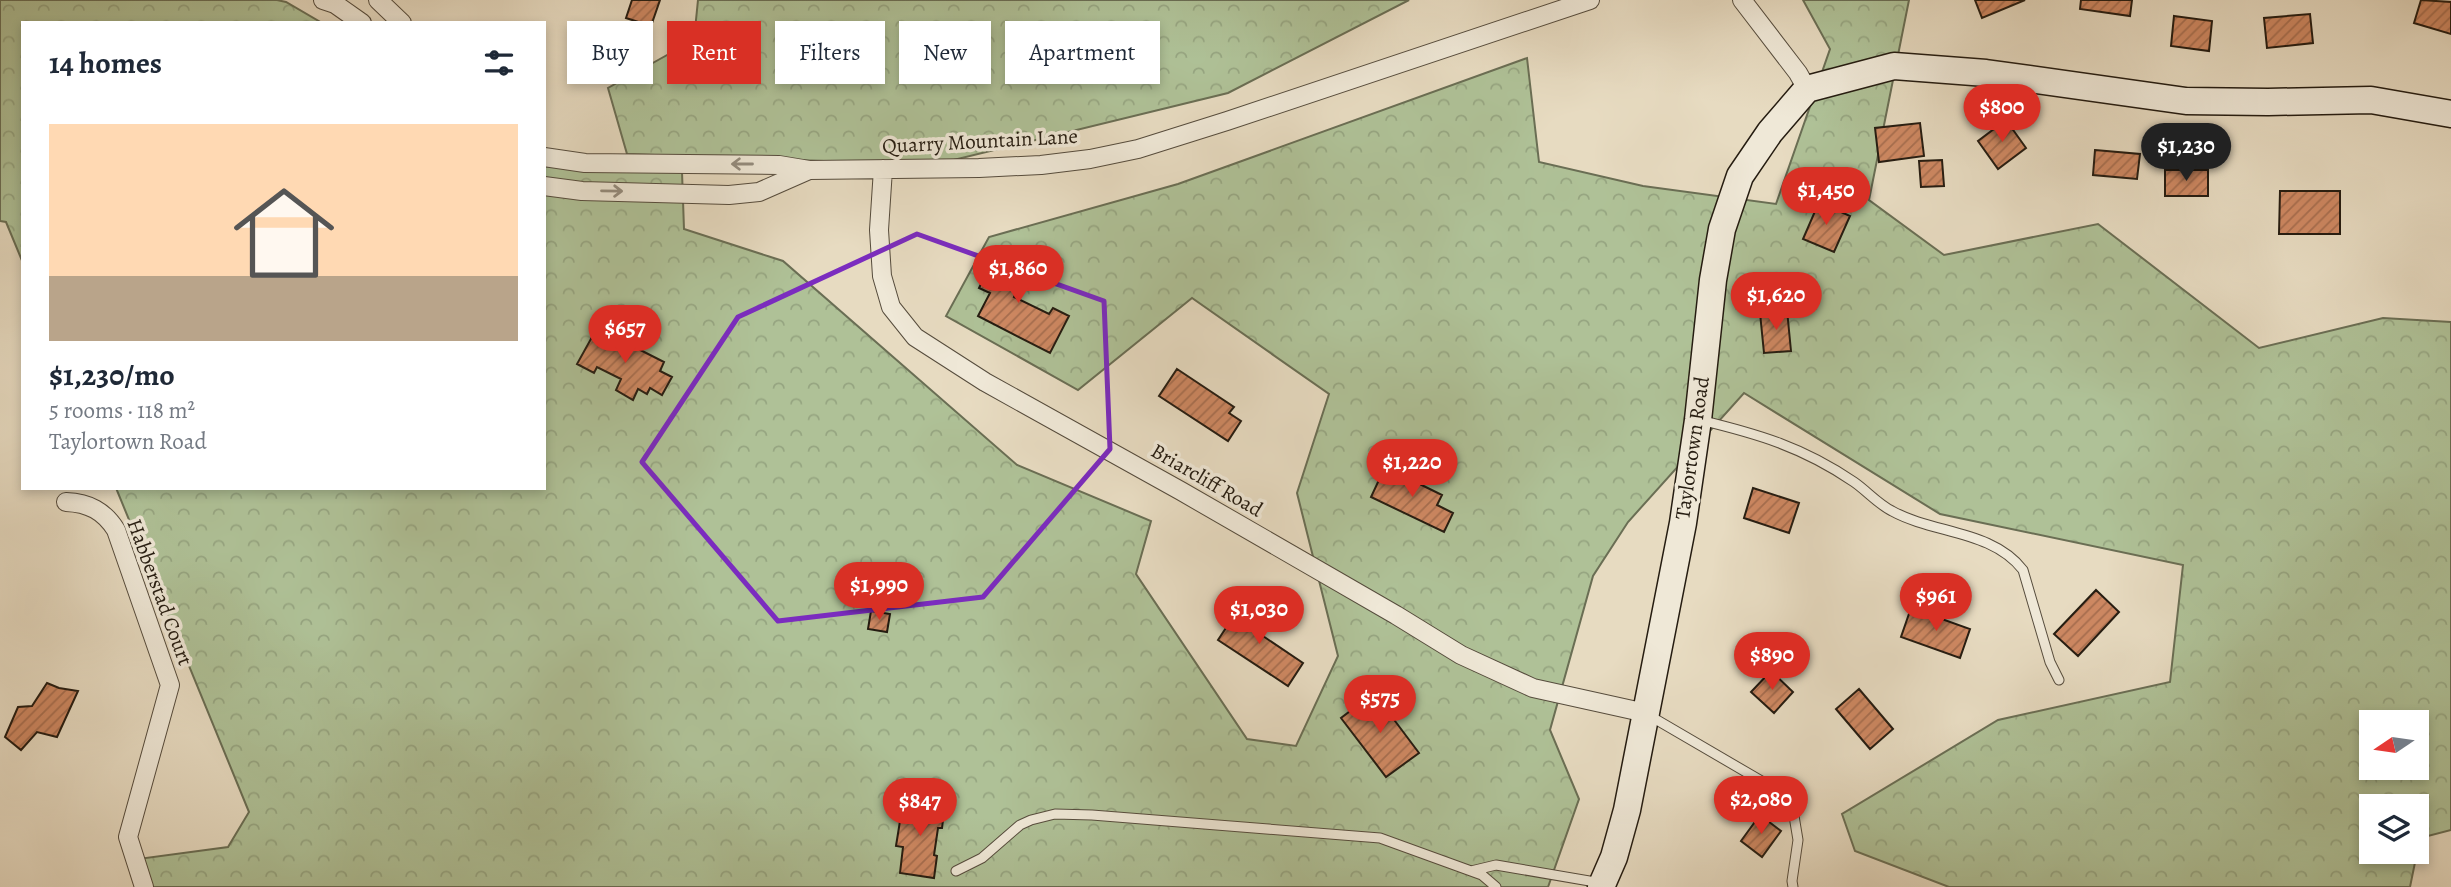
<!DOCTYPE html>
<meta charset="utf-8">
<style>
body{margin:0;font-family:Alegreya,serif;background:#f2f2f3;color:#1f2937;height:100vh;display:flex;flex-direction:column;font-size:26px;white-space:nowrap}
*{box-sizing:border-box;margin:0}
p{font-size:23px;color:#747a83}
.icon{flex:none;width:38px;height:38px;fill:none;stroke:currentColor;stroke-width:2;stroke-linecap:round;stroke-linejoin:round}
.map{position:relative;flex:1;overflow:hidden}
.panel{position:absolute;left:21px;top:21px;width:525px;height:469px;display:flex;flex-direction:column;background:#fff;border-radius:0px;box-shadow:0 4px 10px #0003}
.panel>*{flex:none}
.hud{position:absolute;left:567px;top:21px;width:665px;height:63px;display:flex;gap:14px}
.needle{width:46px;rotate:257deg}
.fabs{position:absolute;left:2359px;top:710px;display:grid;gap:14px}
.fabs a{display:grid;place-items:center;width:70px;height:70px;border-radius:0px;background:#fff;box-shadow:0 4px 10px #0003;font-size:35px}
.price{position:absolute;translate:-50% -60px;padding:0 16px;border-radius:24px;background:#d93025;color:#fff;font-size:23px;line-height:46px;filter:drop-shadow(0 2px 4px #0008)}
.price::after{content:'';position:absolute;left:50%;top:42px;width:21px;height:16px;margin-left:-10px;background:inherit;clip-path:polygon(0 0,100% 0,50% 100%)}
.price.on{background:#222;color:#fff}
ul{padding:0;list-style:none}
li{display:grid;align-content:center;gap:14px;height:371px;padding:0 28px}
li span{display:grid;place-items:center;height:217px;border-radius:0px;color:#555}
li>.icon{margin-inline-start:auto}
span .icon{width:126px;height:126px;fill:#fffc;stroke-width:1}
li b{font-size:30px}
h2{display:flex;justify-content:space-between;align-items:center;height:84px;padding:0 28px;font-size:30px}
.pill{padding:0 24px;border-radius:0px;background:#fff;box-shadow:0 4px 10px #0003;font-size:24px;line-height:63px}
.pill.on{background:#d93025;color:#fff}
.map>svg:first-child{display:block}
</style>
<div class="map">
<svg width="2451" height="887" viewBox="0 0 2451 887">
<defs>
<pattern id="forest-crowns" width="20" height="18" patternUnits="userSpaceOnUse" patternTransform="scale(1.75)"><rect width="20" height="18" fill="#afc197"/><path d="M2 6a3 3 0 1 1 6 0M12 15a3 3 0 1 1 6 0" fill="none" stroke="#96a581"/></pattern>
<pattern id="building-hatch" width="6" height="6" patternUnits="userSpaceOnUse" patternTransform="scale(1.75)"><rect width="6" height="6" fill="#ce8862"/><path d="M-1 1l2-2M0 6l6-6M5 7l2-2" fill="none" stroke="#a76e4f"/></pattern>
</defs>
<rect width="100%" height="100%" fill="#e7dbc1"/>
<filter id="stains"><feTurbulence type="fractalNoise" baseFrequency=".00286" numOctaves="4"/><feColorMatrix values="0 0 0 0 .2 0 0 0 0 .09 0 0 0 0 .02 0 0 0 .5 -.17"/></filter>
<radialGradient id="worn" r=".72"><stop offset=".6" stop-color="#630" stop-opacity="0"/><stop offset="1" stop-color="#630" stop-opacity=".3"/></radialGradient>
<!-- forest -->
<path fill="url(#forest-crowns)" stroke="#6a6e54" stroke-width="2" fill-rule="evenodd" d="M0 0H277L286 2 322 23H23V263L6 222 0 221Z
M698 0H1409L1228 93 933 165 627 154 608 88 694 40Z
M1803 0H1909L1869 200 1944 255 2098 224 2259 348 2383 318 2451 322V830L2420 838 2410 887H1949L1855 851 1842 814 1998 720 2170 682 2183 565 1940 514 1744 393 1628 522 1593 576 1550 730 1579 799 1548 887H144L138 859 228 847 249 812 116 488H544V166L682 172 684 229 783 261 1017 465 1151 521 1136 574 1247 739 1296 746 1338 656 1297 493 1329 394 1192 298 1078 390 946 316 989 237 1178 184 1527 58 1539 162 1643 186 1776 204 1830 49ZM2371 723H2417V768H2371ZM2371 807H2417V852H2371Z"/>
<!-- building -->
<path fill="url(#building-hatch)" stroke="#251c11" stroke-width="2" d="M632 0H660L651 26 626 18Z
M1975 0H2025L1982 18Z
M2081 0H2132L2130 16 2080 9Z
M2421 0 2451 2V34L2414 23Z
M2310 14 2313 43 2267 48 2264 18Z
M2174 16 2212 21 2209 51 2171 46Z
M2006 120 2026 148 1998 169 1978 141Z
M1920 123 1924 156 1879 162 1875 128Z
M2095 150 2140 154 2137 179 2093 175Z
M1942 160 1944 186 1921 187 1919 161Z
M2165 170H2208V196H2165Z
M2280 191H2340V234H2279Z
M1819 202 1850 216 1834 252 1803 239Z
M1011 253 1031 263 1014 297 1049 314 1053 308 1069 316 1050 353 978 316 990 293 979 288 995 256 1007 262Z
M1787 310 1791 351 1764 353 1760 313Z
M597 328 664 362 660 371 672 377 662 395 650 388 647 394 638 389 633 400 616 390 621 379 597 367 594 373 577 364Z
M1177 369 1234 407 1229 413 1241 421 1228 441 1159 396Z
M1385 467 1442 495 1437 505 1453 513 1444 532 1371 497Z
M1753 488 1799 503 1789 533 1744 518Z
M2096 590 2119 612 2078 656 2054 634Z
M1243 602 1264 615 1254 630 1303 663 1288 686 1218 640Z
M1911 608 1970 629 1960 658 1901 637Z
M871 611 890 614 887 632 868 629Z
M1771 671 1793 692 1774 713 1751 692Z
M47 683 59 688 78 691 57 737 37 732 21 750 5 737 18 707 32 706Z
M1859 689 1893 729 1870 749 1836 709Z
M1374 693 1419 753 1386 777 1341 718Z
M912 799 945 804 942 828H938L934 855 937 856 934 878 900 873 903 847 896 846 900 821 904 822 906 810 910 811Z
M1760 815 1781 831 1762 857 1741 841Z"/>
<g fill="none" stroke-linecap="round" stroke-linejoin="round">
<defs>
<path id="lane" d="M1700 420C1758 434 1803 447 1854 482 1867 491 1878 504 1892 511 1934 534 1992 530 2023 570L2050 662 2059 680
M1650 716 1770 786 1789 802 1794 816 1798 840 1792 881 1793 887
M956 871 982 858 1020 825 1031 820 1055 814 1092 815 1380 838 1482 875 1496 887
M1471 871 1496 865 1601 883"/>
<path id="street" d="M323 0 335 4 362 23
M378 0 402 23
M1742 0 1798 73 1807 89
M544 157 585 163 779 165 809 170 979 168 1041 165 1090 159 1138 149 1227 121 1590 0
M883 169 879 230 882 276 891 307 915 337 985 382 1181 491 1396 615 1461 655 1533 688 1646 713
M544 186 582 191 729 195 759 192 809 170
M66 502C89 503 104 511 116 530L170 685 128 837 144 887"/>
<path id="secondary" d="M1601 887 1614 857 1627 810 1683 523 1698 420 1713 280 1722 229 1740 176 1770 132 1807 89 1894 66 1986 73 2186 101 2268 102 2371 100 2451 114"/>
</defs>
<!-- lane casing -->
<use href="#lane" stroke="#564c3d" stroke-width="11"/>
<!-- street casing -->
<use href="#street" stroke="#564c3d" stroke-width="20"/>
<!-- secondary casing -->
<use href="#secondary" stroke="#251c11" stroke-width="29"/>
<!-- lane -->
<use href="#lane" stroke="#efe8d7" stroke-width="9"/>
<!-- street -->
<use href="#street" stroke="#efe8d7" stroke-width="18"/>
<!-- secondary -->
<use href="#secondary" stroke="#efe8d7" stroke-width="26"/>
</g>
<!-- one-way arrows -->
<defs><path id="oneway-shaft" d="M-6 0H5M1.5-3L5.5 0L1.5 3" fill="none" stroke-width="1.6" stroke-linecap="round" stroke-linejoin="round" transform="scale(1.75)"/></defs>
<g stroke="#948c7e">
<use href="#oneway-shaft" transform="translate(742 164) rotate(-180)"/>
<use href="#oneway-shaft" transform="translate(612 191) rotate(1)"/>
</g>
<!-- marked area -->
<path fill="none" stroke="#7b2cbf" stroke-width="5" stroke-linejoin="round" d="M917 234 1104 301 1110 449 983 597 778 621 642 462 738 317Z"/>
<g text-anchor="middle" dominant-baseline="central" stroke-width="7" stroke-linejoin="round" paint-order="stroke">
<!-- street labels -->
<g font-size="21" fill="#251c11" stroke="#efe8d7">
<text transform="translate(980 141) rotate(-3)">Quarry Mountain Lane</text>
<text transform="translate(1692 448) rotate(-82)">Taylortown Road</text>
<text transform="translate(1207 480) rotate(30)">Briarcliff Road</text>
<text transform="translate(160 592) rotate(70)">Habberstad Court</text>
</g>
</g>
<rect width="100%" height="100%" filter="url(#stains)"/>
<rect width="100%" height="100%" fill="url(#worn)"/>
</svg>
<div class="fabs">
<a><svg class="needle" viewBox="-14 -14 28 28"><path d="M0-13l5 13h-10z" fill="#e53935"/><path d="M0 13l5-13h-10z" fill="#747a83"/></svg></a>
<a><svg class="icon" aria-label="layers" viewBox="0 0 24 24"><path d="M12 4l9 5-9 5-9-5zM3 14l9 5 9-5"/></svg></a>
</div>
<b class="price" style="left:2002px;top:144px">$800</b>
<b class="price on" style="left:2186px;top:183px">$1,230</b>
<b class="price" style="left:1826px;top:227px">$1,450</b>
<b class="price" style="left:1018px;top:305px">$1,860</b>
<b class="price" style="left:1776px;top:332px">$1,620</b>
<b class="price" style="left:625px;top:365px">$657</b>
<b class="price" style="left:1412px;top:499px">$1,220</b>
<b class="price" style="left:879px;top:622px">$1,990</b>
<b class="price" style="left:1936px;top:633px">$961</b>
<b class="price" style="left:1259px;top:646px">$1,030</b>
<b class="price" style="left:1772px;top:692px">$890</b>
<b class="price" style="left:1380px;top:735px">$575</b>
<b class="price" style="left:1761px;top:836px">$2,080</b>
<b class="price" style="left:920px;top:838px">$847</b>
<div class="hud">
<a class="pill">Buy</a>
<a class="pill on">Rent</a>
<a class="pill">Filters</a>
<a class="pill">New</a>
<a class="pill">Apartment</a>
</div>
<section class="panel">
<h2>14 homes<svg class="icon" aria-label="filters" viewBox="0 0 24 24"><path d="M4 7h16M4 17h16"/><circle cx="9" cy="7" r="2"/><circle cx="15" cy="17" r="2"/></svg></h2>
<ul>
<li><span style="background:linear-gradient(#ffd9b3 70%,#b9a48a 0)"><svg class="icon" aria-label="home" viewBox="0 0 24 24"><path d="M3 11l9-7 9 7M6 9v11h12V9"/></svg></span><div><b>$1,230/mo</b><p>5 rooms · 118 m²</p><p>Taylortown Road</p></div></li>
</ul>
</section>
</div>
